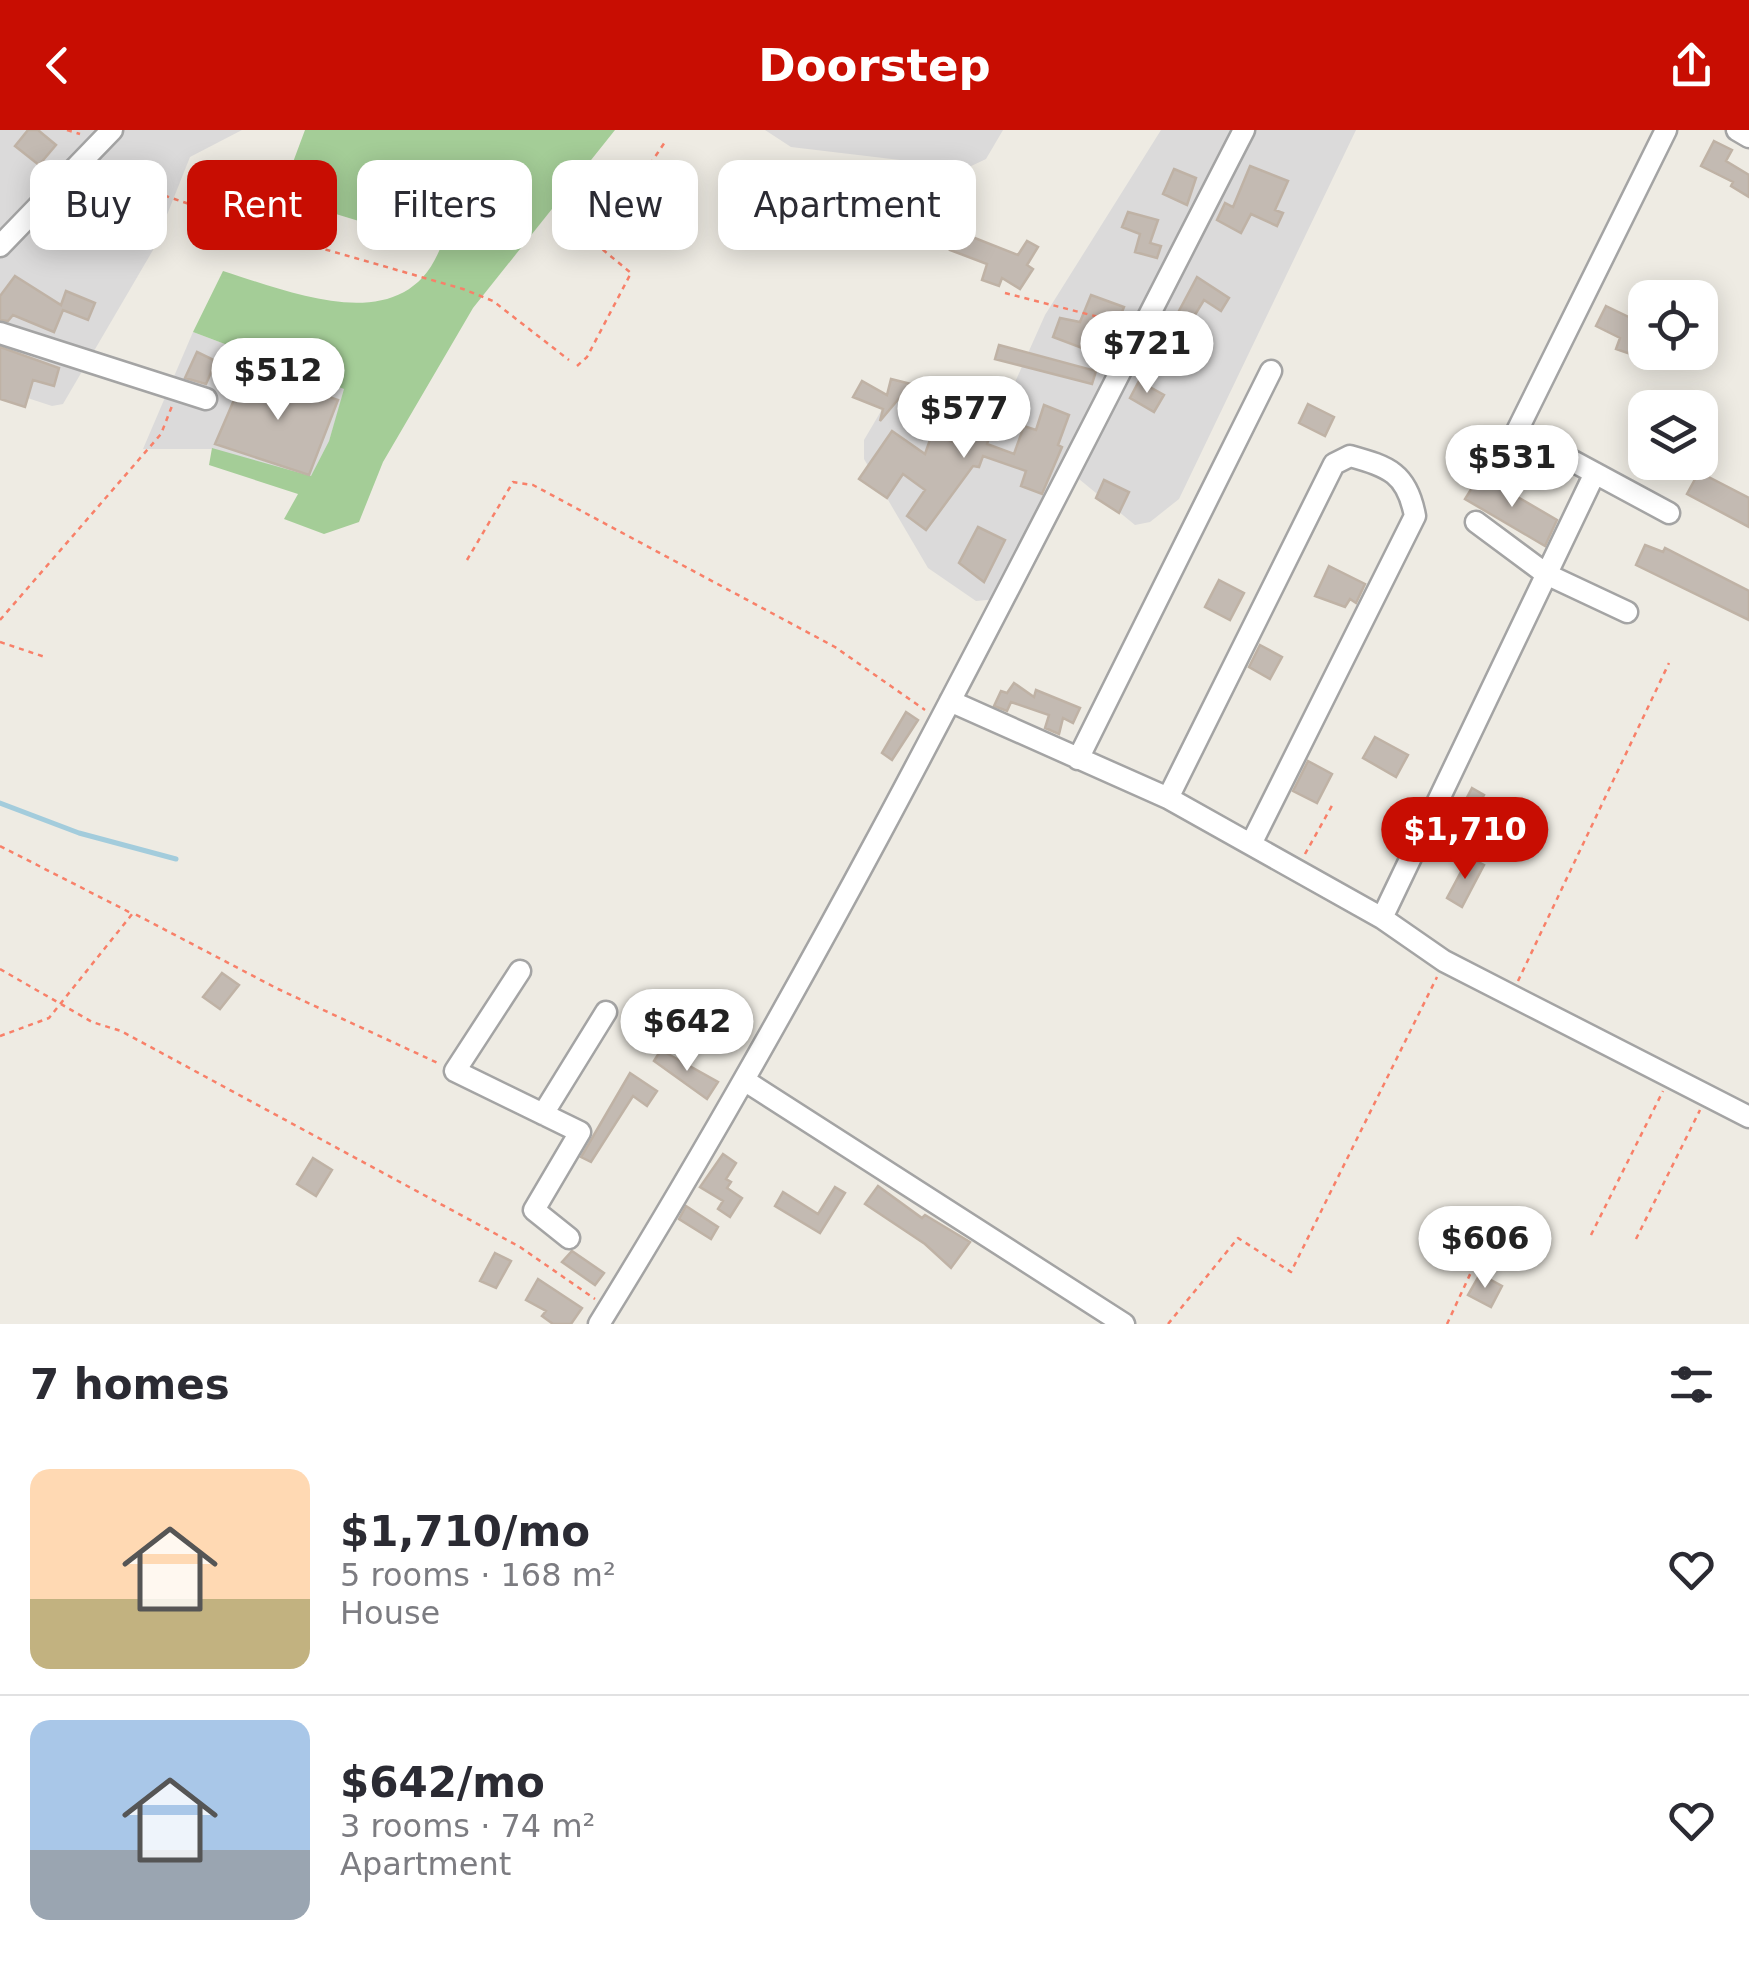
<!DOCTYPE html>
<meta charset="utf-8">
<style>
body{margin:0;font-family:"DejaVu Sans",sans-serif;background:#f7f7f7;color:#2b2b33;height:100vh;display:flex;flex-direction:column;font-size:38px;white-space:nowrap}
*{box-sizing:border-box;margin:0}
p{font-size:32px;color:#7c7c81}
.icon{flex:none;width:55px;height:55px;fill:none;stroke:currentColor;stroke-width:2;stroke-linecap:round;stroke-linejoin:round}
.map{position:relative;height:1194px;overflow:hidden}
.panel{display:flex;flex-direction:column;background:#fff;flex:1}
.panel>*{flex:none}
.banner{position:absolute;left:30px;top:30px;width:1000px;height:90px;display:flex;gap:20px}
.fabs{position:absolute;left:1628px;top:150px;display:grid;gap:20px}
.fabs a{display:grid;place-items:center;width:90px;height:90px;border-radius:20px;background:#fff;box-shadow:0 5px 25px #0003;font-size:50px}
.price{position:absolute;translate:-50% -85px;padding:0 22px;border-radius:35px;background:#fff;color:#222;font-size:32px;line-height:65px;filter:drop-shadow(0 2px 5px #0008)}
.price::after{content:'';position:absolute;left:50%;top:60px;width:30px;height:22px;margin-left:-15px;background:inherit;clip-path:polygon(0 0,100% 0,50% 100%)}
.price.current{background:#c80d02;color:#fff}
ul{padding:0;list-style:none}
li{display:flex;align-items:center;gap:30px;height:250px;padding:0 30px}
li+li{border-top:2px solid #e1e1e2}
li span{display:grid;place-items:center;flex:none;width:280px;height:200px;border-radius:20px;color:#555}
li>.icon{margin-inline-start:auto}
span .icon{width:120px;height:120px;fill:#fffc;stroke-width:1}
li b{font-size:42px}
h2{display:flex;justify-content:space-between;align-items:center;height:120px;padding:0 30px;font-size:42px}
.pill{padding:0 35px;border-radius:20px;background:#fff;box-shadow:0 5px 25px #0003;font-size:35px;line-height:90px}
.pill.current{background:#c80d02;color:#fff}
header{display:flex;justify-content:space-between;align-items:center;height:130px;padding:0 30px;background:#c80d02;color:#fff;font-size:45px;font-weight:800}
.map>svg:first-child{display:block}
</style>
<header><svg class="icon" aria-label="back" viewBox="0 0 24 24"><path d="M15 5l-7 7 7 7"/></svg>Doorstep<svg class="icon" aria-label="share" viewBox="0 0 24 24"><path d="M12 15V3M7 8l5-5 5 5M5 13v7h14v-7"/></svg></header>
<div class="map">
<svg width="1749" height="1194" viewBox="0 0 1749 1194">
<rect width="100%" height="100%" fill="#eeebe3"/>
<!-- residential -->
<path fill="#dbdada" d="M0 0H242L190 27 153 120 63 274 52 276 0 259Z
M765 0H1003L986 29 967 38 791 17Z
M1161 0H1356L1179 369 1150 392 1135 395 1068 340 997 469 976 471 928 438 864 329V310L884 276 896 269 923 265 1003 279 1045 185Z
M193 202 345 259 329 311 311 347 212 319H143Z"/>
<!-- forest -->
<path fill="#a4cd97" d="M305 0H615L473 178 383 332 359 392 324 404 284 389 298 364 209 335 212 318 311 346 329 311 344 259 193 202 223 141C293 163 406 211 441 116L280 67Z"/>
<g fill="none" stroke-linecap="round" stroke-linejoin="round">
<!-- stream -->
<path stroke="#a3ccdc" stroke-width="5" d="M0 673 79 703 176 729"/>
</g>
<!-- building -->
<path fill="#c3bab2" stroke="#bfb2a5" stroke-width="2.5" d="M28 0H38L56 15 39 35 15 16Z
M1714 11 1732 20 1726 31 1749 45V67L1731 56 1733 52 1701 36Z
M1250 36 1288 51 1275 80 1283 83 1277 96 1251 84 1241 103 1217 90 1225 73 1233 77Z
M1174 39 1196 48 1187 75 1163 64Z
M96 82 139 95 135 110 92 97Z
M1128 82 1158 90 1150 113 1161 116 1157 128 1135 122 1140 104 1122 97Z
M957 101 1018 125 1027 111 1038 117 1027 135 1033 139 1020 159 1002 148 999 156 982 150 987 134 950 120Z
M15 146 61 175 66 161 95 173 88 190 63 180 54 202 13 185 8 191 0 190V166Z
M1197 147 1229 168 1221 181 1204 170 1185 201 1190 204 1180 221 1163 211Z
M1091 165 1124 177 1113 204 1121 207 1111 229 1053 207 1060 188 1080 192Z
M1606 176 1645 195 1636 226 1616 219 1620 208 1596 196Z
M999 215 1096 241 1092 254 995 229Z
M0 217 59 238 54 256 33 250 25 277 0 269Z
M197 222 216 231 206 254 185 248Z
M251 240 338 270 309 345 215 314 237 263 243 265Z
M891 249 911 254 880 291 883 279 853 267 862 251 887 265Z
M1139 251 1164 265 1154 282 1130 268Z
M923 269 944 277 935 300 914 291Z
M1308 274 1334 287 1325 306 1299 293Z
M1044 275 1069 285 1058 315 1062 317 1042 364 1021 356 1026 341 983 326 979 337 973 336 926 400 907 386 925 360 903 344 887 368 859 349 892 301 925 324 932 304 959 314 972 280 996 288 987 314 1014 324 1024 296 1036 300Z
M1699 342 1749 368V397L1687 364Z
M1480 345 1557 390 1545 416 1465 369Z
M1104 350 1129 362 1119 383 1096 368Z
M978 397 1005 410 984 452 959 433Z
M1645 415 1663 422 1665 418 1749 461V490L1636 435Z
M1329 436 1365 454 1356 473 1350 469 1345 477 1315 466Z
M1219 450 1244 463 1230 490 1205 477Z
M1260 515 1282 527 1270 549 1249 537Z
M1014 553 1034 567 1036 560 1080 578 1073 593 1063 588 1059 604 1045 598 1049 585 1011 572 1007 581 994 576 1001 561 1007 563Z
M906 582 918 590 892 630 882 623Z
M1375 607 1408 625 1396 647 1363 628Z
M1308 631 1332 644 1317 673 1293 661Z
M1472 658 1484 665 1468 693 1451 682 1457 672 1463 675Z
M1469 727 1484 735 1462 777 1447 768Z
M222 843 239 855 220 879 203 867Z
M661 920 718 952 707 969 654 931Z
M630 943 657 961 647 976 633 966 591 1032 581 1027Z
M723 1024 736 1033 726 1049 731 1052 727 1058 742 1068 730 1087 718 1079 723 1071 700 1057Z
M313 1028 332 1040 316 1066 297 1054Z
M878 1056 922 1088 925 1085 970 1112 951 1138 925 1114 865 1074Z
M835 1057 845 1063 820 1103 775 1076 783 1062 818 1084Z
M686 1076 718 1097 711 1109 679 1089Z
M572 1121 604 1143 595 1155 562 1132Z
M495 1123 511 1131 496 1158 480 1151Z
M1480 1144 1502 1156 1491 1177 1468 1165Z
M538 1149 582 1178 571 1194H553L542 1186 546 1181 526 1170Z"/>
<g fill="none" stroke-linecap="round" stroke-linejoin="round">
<defs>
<path id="minor" d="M1666 0 1517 301 1669 383
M1737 0 1749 7
M0 116 112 0
M0 203 206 269
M1476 392 1546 444 1627 482
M950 571 1168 668 1382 788 1444 831 1749 987
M1078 629 1271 241
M1168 668 1334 334 1350 326C1389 337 1407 343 1415 386L1252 712
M1382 788 1595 343
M520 841 455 941 580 1002 534 1080 569 1108
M744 950 1124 1194
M543 984 606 882
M599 1194C837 810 1037 402 1244 0"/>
</defs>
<!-- minor casing -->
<use href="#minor" stroke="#a4a4a4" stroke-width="25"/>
<!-- path -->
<path stroke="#f88069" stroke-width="2.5" stroke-dasharray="5 5" stroke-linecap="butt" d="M67 0 80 4
M98 43 310 115 463 159 493 171 569 230
M1005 163 1126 194
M577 236 587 227 631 143 596 114 665 12
M467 430 513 352 533 355 835 517 925 580
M0 490 161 304 172 276
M0 512 45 527
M0 716 131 783
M1305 724 1334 672
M0 839 92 892 121 901 520 1117 595 1169
M1518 851 1669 533
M0 906 49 888 133 783 278 859 440 934
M1591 1105 1663 961
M1636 1109 1700 980
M1168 1194 1238 1108 1291 1142 1437 847
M1447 1194 1479 1125"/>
<!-- minor -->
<use href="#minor" stroke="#fff" stroke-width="20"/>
</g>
</svg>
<div class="fabs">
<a><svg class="icon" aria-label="locate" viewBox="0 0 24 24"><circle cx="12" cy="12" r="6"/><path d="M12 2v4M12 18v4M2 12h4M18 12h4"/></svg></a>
<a><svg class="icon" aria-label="layers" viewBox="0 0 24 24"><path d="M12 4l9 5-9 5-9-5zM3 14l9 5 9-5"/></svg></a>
</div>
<b class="price" style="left:1147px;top:266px">$721</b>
<b class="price" style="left:278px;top:293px">$512</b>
<b class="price" style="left:964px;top:331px">$577</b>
<b class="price" style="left:1512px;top:380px">$531</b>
<b class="price current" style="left:1465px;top:752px">$1,710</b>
<b class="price" style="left:687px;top:944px">$642</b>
<b class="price" style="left:1485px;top:1161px">$606</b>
<div class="banner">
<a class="pill">Buy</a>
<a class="pill current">Rent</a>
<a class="pill">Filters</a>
<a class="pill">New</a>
<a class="pill">Apartment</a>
</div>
</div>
<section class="panel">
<h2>7 homes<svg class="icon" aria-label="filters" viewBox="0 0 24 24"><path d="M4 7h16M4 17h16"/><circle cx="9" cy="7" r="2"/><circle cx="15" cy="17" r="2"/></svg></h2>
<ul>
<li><span style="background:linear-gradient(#ffd9b3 65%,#c2b280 0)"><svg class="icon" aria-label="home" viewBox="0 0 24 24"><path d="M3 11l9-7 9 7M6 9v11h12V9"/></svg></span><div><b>$1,710/mo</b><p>5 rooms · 168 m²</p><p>House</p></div><svg class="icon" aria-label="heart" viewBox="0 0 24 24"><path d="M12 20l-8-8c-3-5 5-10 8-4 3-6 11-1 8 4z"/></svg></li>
<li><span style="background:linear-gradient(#a9c7e8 65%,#9aa5b1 0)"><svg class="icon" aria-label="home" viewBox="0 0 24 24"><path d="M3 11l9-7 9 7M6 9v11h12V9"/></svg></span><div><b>$642/mo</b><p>3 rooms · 74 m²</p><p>Apartment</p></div><svg class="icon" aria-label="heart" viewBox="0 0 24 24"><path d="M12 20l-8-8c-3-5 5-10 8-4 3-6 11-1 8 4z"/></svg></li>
</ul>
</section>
